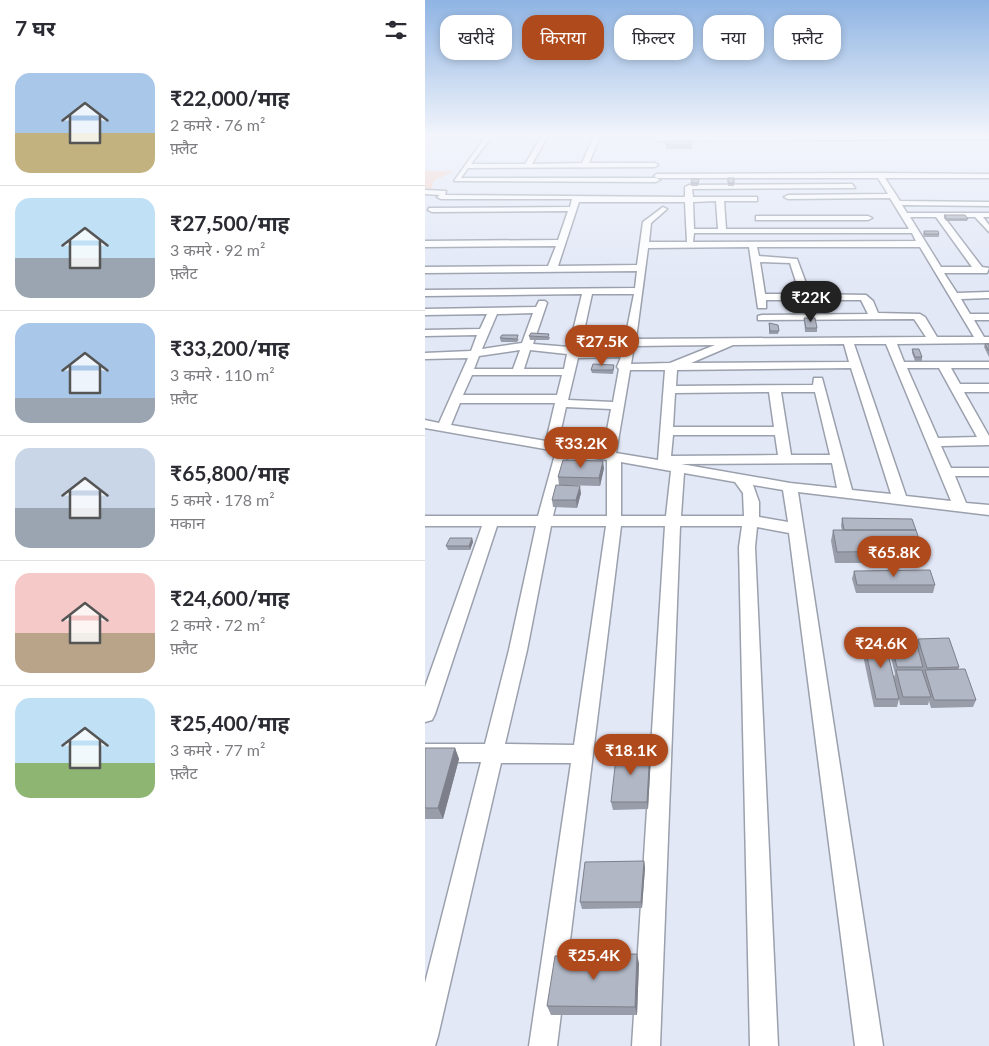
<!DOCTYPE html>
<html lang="hi">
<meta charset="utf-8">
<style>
body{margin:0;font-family:Lato,"Noto Sans Devanagari",sans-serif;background:#f2f2f3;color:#2b2b33;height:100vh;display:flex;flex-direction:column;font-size:19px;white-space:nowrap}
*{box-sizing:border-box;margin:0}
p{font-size:16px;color:#7c7c81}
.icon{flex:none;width:28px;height:28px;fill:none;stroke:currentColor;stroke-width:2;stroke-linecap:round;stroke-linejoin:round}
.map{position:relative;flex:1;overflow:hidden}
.side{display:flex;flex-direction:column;background:#fff;width:425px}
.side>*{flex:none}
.banner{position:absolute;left:15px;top:15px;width:474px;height:45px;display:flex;gap:10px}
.price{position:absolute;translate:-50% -42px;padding:0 11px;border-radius:18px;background:#af4a1d;color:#fff;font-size:16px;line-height:32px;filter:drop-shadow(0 1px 2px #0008)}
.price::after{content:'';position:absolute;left:50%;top:30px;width:15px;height:11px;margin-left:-8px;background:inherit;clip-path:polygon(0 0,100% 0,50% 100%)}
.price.on{background:#222;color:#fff}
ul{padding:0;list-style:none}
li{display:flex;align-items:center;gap:15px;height:125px;padding:0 15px}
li+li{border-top:1px solid #e1e1e2}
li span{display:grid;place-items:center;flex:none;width:140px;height:100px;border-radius:15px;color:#555}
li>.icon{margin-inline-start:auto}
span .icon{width:60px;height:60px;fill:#fffc;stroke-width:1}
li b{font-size:21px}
h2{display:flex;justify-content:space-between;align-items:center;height:60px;padding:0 15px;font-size:21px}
.chip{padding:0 18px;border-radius:15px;background:#fff;box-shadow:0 2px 8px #0003;font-size:18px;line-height:45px}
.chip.on{background:#af4a1d;color:#fff}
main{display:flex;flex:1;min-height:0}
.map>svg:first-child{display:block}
</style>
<main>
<section class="side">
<h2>7 घर<svg class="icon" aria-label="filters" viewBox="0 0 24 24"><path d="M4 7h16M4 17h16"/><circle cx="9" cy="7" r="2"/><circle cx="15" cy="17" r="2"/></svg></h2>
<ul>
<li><span style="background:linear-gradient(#a9c7e8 60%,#c2b280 0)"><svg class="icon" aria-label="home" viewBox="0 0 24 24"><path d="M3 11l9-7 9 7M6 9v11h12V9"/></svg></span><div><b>₹22,000/माह</b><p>2 कमरे · 76 m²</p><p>फ़्लैट</p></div></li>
<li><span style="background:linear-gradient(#bfe0f5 60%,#9aa5b1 0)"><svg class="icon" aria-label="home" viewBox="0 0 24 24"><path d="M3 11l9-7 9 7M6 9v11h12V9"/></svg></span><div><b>₹27,500/माह</b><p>3 कमरे · 92 m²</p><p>फ़्लैट</p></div></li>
<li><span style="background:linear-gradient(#a9c7e8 75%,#9aa5b1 0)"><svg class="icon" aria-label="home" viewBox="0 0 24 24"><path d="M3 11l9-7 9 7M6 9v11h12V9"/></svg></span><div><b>₹33,200/माह</b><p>3 कमरे · 110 m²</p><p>फ़्लैट</p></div></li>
<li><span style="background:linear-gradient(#c9d6e8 60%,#9aa5b1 0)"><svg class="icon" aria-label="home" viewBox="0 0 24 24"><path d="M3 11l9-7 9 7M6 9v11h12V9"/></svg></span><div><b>₹65,800/माह</b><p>5 कमरे · 178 m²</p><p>मकान</p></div></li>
<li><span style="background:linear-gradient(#f6c9c9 60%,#b9a48a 0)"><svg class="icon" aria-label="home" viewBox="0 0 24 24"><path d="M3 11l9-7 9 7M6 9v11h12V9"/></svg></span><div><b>₹24,600/माह</b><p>2 कमरे · 72 m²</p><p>फ़्लैट</p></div></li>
<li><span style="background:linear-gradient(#bfe0f5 65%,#8fb573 0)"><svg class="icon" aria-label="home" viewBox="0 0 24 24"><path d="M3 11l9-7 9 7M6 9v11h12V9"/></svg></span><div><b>₹25,400/माह</b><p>3 कमरे · 77 m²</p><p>फ़्लैट</p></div></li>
</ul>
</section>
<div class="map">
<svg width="564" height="1046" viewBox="0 0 564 1046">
<rect width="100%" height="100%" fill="#e3e8f7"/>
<!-- green -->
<path fill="#f8d0c0" d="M0 171H30L8 181 7 191H0Z"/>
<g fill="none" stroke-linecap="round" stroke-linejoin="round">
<defs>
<path id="minor" d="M61 136H67L46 164H100L117 136H123L107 164 157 163 169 136H175L164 163H230L233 165 230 167 43 168 36 178H231L235 180 231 182 29 181Z
M433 136H564V139L233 141 230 139 233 137Z
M455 173 564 174V178H460L475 201 564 202V206L477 205 482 213H564V217H558L564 225V232L550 217H519L557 267 564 268 562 273H519L532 293 564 292V298L536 299 545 314H564V320H549L559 337H564V343L472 344 479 362H564V368H526L535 384H564V392H539L564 436V445L516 446 526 468H564V476H530L541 503 564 505V515L373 492 458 1046H430L364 533 332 527 330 547 353 1046H325L314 547 317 526H255L235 1046H207L240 526H196L132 1046H104L146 763H76L13 1036 10 1046H0V983L56 762H0V744H60L84 650 111 526H72L10 714 7 720 0 722V687L57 526H0V516H113L131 451 0 428V420L14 423 43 358 0 359V353L46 351 52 335 0 336V330L55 329 62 314 0 315V309L111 307 114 301H120L122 303 108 344 144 347 157 294 0 296V290L210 288 212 271 0 273V267L123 266 131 246 0 247V241L133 240 143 211 7 212 3 210 4 208 145 207 147 199H16L12 197 15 195 0 194V190L21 191 20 195 260 197V187L264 185 427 184 430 188 267 189 268 197H332V201H299L301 229H484L465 198 363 199 359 197 363 195 463 194 453 178H232L229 176 232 174ZM291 201 293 229H269L268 202ZM154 202H260L262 242H224L226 223 242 209 238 207 218 222 212 265 133 266ZM485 217H511L547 267H516ZM269 233H487L491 241 268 242ZM324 247 333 308H341V300H436L443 314 337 315 333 316V320L489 319 501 337 211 339 223 248ZM332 247H495L549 337H512L500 317 495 314 453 313 448 301 441 295 385 294 372 259 334 256ZM335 262 365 263 375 294H340ZM167 294H209L200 339 157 340ZM108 313 97 343 57 349 72 314ZM419 344 424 362 266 363 308 345ZM429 344H461L526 501 481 496ZM290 345 245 363 206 364 209 346ZM155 346H199L198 351 154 352ZM95 350 88 369H49L54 356ZM105 350 142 354 139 369H99ZM196 357 192 367 194 369 188 402 143 400 153 358ZM426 368 466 494 427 490 397 378H389L388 385 251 386 252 370ZM482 368H514L552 437 513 438ZM205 370H240L233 460 191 453ZM47 375H137L132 395H38ZM344 392 349 427H248L250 393ZM356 392H390L405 455H366ZM35 403H130L121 441 26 425ZM141 407 186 409 178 451 133 443ZM248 435H350L353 455 246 456ZM143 453 182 460V516H128ZM196 462 246 471 241 516H196ZM407 463 412 488 365 483 256 464ZM259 473 310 482 318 493 319 516H256ZM328 485 358 490 363 522 334 517V502ZM126 526H181L149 745 80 744 102 650Z
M334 216H443L447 218 443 220H331V216Z"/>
</defs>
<!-- minor casing -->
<use href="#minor" stroke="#9ba0ad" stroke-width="3"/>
<!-- minor -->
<use href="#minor" fill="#fff" fill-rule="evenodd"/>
</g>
<!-- wall -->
<path fill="#999da9" d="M267 141V149H241V145Z
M303 178H309V186H303Z
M274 182 273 186H266V183Z
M519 215 543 219 542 221H521L519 218Z
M499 231 514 234V237H499L498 234Z
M379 318 392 328V332H380Z
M344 323 354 331 353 334H344Z
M104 336 125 337 124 340H105Z
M75 338 94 339 92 342H76Z
M560 344H564V357L559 347Z
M487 349 497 357V361H490L487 353Z
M189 368 188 374 167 373 166 370Z
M179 468 175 486 134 485 133 477Z
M156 493 152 508 128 507 127 500Z
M417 518 498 551 495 563H410L406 541 408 530H417L416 526Z
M47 538 48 542 45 550H23L21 546Z
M429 571 510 585 508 593H431L427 579Z
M438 638 469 677 470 674 463 646 465 639 492 644 493 639 534 667 533 670 551 700 548 707 506 708 504 701 503 705H475L474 699 472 707H449L436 646Z
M0 748H30L34 759 18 819H0Z
M226 756 223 809 188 810 186 802Z
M219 861 220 868 217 908 157 909 155 902Z
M214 963 212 1015H126L122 1006Z"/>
<!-- shaded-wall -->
<path fill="#7d808a" d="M178 461 179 468 175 486 174 478Z
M155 486 156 493 152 508 151 500Z
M47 538 48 542 45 550 44 546Z
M30 748 34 759 18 819 13 808Z
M225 749 226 756 223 809 222 802Z
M219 861 220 868 217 908 216 902Z
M212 954 214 963 212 1015 210 1007Z"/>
<!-- building -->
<path fill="#b2b7c5" stroke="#7d808a" d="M242 141H267V145H241Z
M303 178H309V183H303Z
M267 179H274L273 183H266Z
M519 215H540L543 219H522Z
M499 231H513L514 234H500Z
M379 318H390L392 328H381Z
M344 323 353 325 354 331H345Z
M106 333 124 334 123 337 104 336Z
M77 335H93L92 339 75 338Z
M560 344H564V351Z
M487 349H494L497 357H490Z
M168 364 189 365 188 370H166Z
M138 460 178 461 174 478 133 477Z
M131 485 155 486 151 500H127Z
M417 518 487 519 491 530H419Z
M408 530H491L498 551 412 552Z
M25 538H47L44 546H21Z
M505 570 510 585H432L429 571Z
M438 638H459L474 699H451Z
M490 638 498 667H472L465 639Z
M524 638 534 667 502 668 493 639Z
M540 669 551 700H509L500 670Z
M471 670H497L506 697H478Z
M0 748H30L13 808H0Z
M192 749H225L222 802H186Z
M219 861 216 902H155L160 862Z
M212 954 210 1007 122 1006 130 956Z"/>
<!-- sky -->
<linearGradient id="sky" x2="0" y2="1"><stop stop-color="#8fb4e3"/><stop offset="0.48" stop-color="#f2f5fb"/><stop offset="1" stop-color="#f2f5fb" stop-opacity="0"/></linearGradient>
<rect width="564" height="282" fill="url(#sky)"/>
</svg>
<b class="price on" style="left:386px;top:323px">₹22K</b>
<b class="price" style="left:177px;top:367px">₹27.5K</b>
<b class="price" style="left:156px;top:469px">₹33.2K</b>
<b class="price" style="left:469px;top:578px">₹65.8K</b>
<b class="price" style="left:456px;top:669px">₹24.6K</b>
<b class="price" style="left:206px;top:776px">₹18.1K</b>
<b class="price" style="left:169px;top:981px">₹25.4K</b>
<div class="banner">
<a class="chip">खरीदें</a>
<a class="chip on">किराया</a>
<a class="chip">फ़िल्टर</a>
<a class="chip">नया</a>
<a class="chip">फ़्लैट</a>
</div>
</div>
</main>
